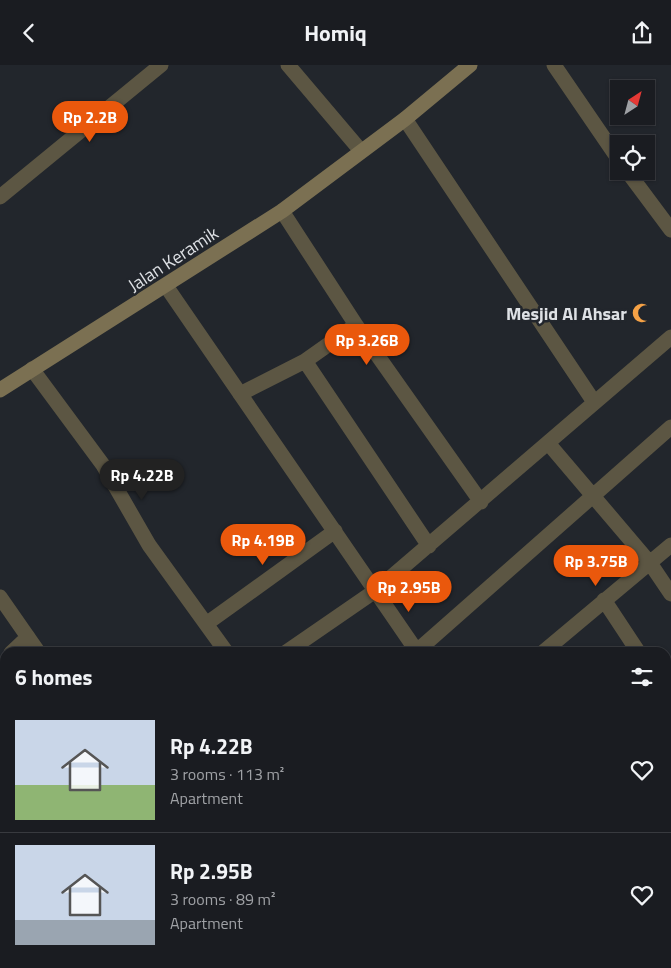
<!DOCTYPE html>
<meta charset="utf-8">
<style>
body{margin:0;font-family:"Titillium Web",sans-serif;background:#27292e;color:#f1f3f6;height:100vh;display:flex;flex-direction:column;font-size:19px;white-space:nowrap}
*{box-sizing:border-box;margin:0}
p{font-size:16px;color:#9fa1a5}
.icon{flex:none;width:28px;height:28px;fill:none;stroke:currentColor;stroke-width:2;stroke-linecap:round;stroke-linejoin:round}
.map{position:relative;flex:1;overflow:hidden}
.details{position:absolute;left:0px;top:582px;width:671px;height:321px;display:flex;flex-direction:column;background:#1a1c21;border-radius:15px 15px 0 0;box-shadow:0 1px 4px #0004,0 0 0 1px #383a3f}
.details>*{flex:none}
.needle{width:32px;rotate:36deg}
.tools{position:absolute;left:610px;top:15px;display:grid;gap:10px}
.tools a{display:grid;place-items:center;width:45px;height:45px;border-radius:0px;background:#1a1c21;box-shadow:0 1px 4px #0004,0 0 0 1px #383a3f;font-size:25px}
.price{position:absolute;translate:-50% -42px;padding:0 11px;border-radius:18px;background:#ea580c;color:#fff;font-size:16px;line-height:32px;filter:drop-shadow(0 1px 2px #0008)}
.price::after{content:'';position:absolute;left:50%;top:30px;width:15px;height:11px;margin-left:-8px;background:inherit;clip-path:polygon(0 0,100% 0,50% 100%)}
.price.active{background:#222;color:#fff}
ul{padding:0;list-style:none}
li{display:flex;align-items:center;gap:15px;height:125px;padding:0 15px}
li+li{border-top:1px solid #383a3f}
li span{display:grid;place-items:center;flex:none;width:140px;height:100px;border-radius:0px;color:#555}
li>.icon{margin-inline-start:auto}
span .icon{width:60px;height:60px;fill:#fffc;stroke-width:1}
li b{font-size:21px}
h2{display:flex;justify-content:space-between;align-items:center;height:60px;padding:0 15px;font-size:21px}
header{display:flex;justify-content:space-between;align-items:center;height:65px;padding:0 15px;background:#1a1c21;font-size:22px;font-weight:700}
.map>svg:first-child{display:block}
</style>
<header><svg class="icon" aria-label="back" viewBox="0 0 24 24"><path d="M15 5l-7 7 7 7"/></svg>Homiq<svg class="icon" aria-label="share" viewBox="0 0 24 24"><path d="M12 15V3M7 8l5-5 5 5M5 13v7h14v-7"/></svg></header>
<div class="map">
<svg width="671" height="903" viewBox="0 0 671 903">
<rect width="100%" height="100%" fill="#22262c"/>
<g fill="none" stroke-linecap="round" stroke-linejoin="round">
<!-- street -->
<path stroke="#5c5643" stroke-width="15" d="M288 0 361 86
M554 0 619 95
M405 54 594 337
M627 106 671 165
M0 132 161 0
M282 146 356 260 481 437
M166 221 418 588
M305 296 429 481
M32 304 103 400 149 480 227 588
M240 329 305 296 356 260
M548 378 650 498 671 529
M0 532 39 588
M604 535 639 588
M206 559 335 466
M417 586 671 362
M11 588 28 572
M285 588 375 526 671 272
M542 588 671 480
M666 627 671 634
M666 718 671 713
M0 791 5 787
M258 899 261 903
M644 899 647 903
M132 903 138 899"/>
<!-- secondary -->
<path stroke="#7b7052" stroke-width="15" d="M0 325 282 146 405 54 470 0"/>
</g>
<!-- icons -->
<defs>
<symbol id="mosque-bare" viewBox="-9 -9 18 18"><path d="M3.5-4.9A6 6 0 1 0 3.5 4.9A5 5 0 1 1 3.5-4.9Z" fill="#f6a246" stroke="#22262c" stroke-width="2.5" paint-order="stroke"/></symbol>
</defs>
<g fill-rule="evenodd">
<use href="#mosque-bare" x="628" y="234" width="28" height="28"/>
</g>
<g text-anchor="middle" dominant-baseline="central" stroke-width="5" stroke-linejoin="round" paint-order="stroke">
<!-- street labels -->
<g font-size="18" fill="#dee1e5" stroke="#22262c">
<text transform="translate(173 194) rotate(-33)">Jalan Keramik</text>
</g>
<!-- poi labels -->
<g font-size="18" font-weight="bold" fill="#dee1e5" stroke="#22262c" text-anchor="end">
<text x="627" y="248">Mesjid Al Ahsar</text>
</g>
</g>
</svg>
<div class="tools">
<a><svg class="needle" viewBox="-14 -14 28 28"><path d="M0-13l5 13h-10z" fill="#e53935"/><path d="M0 13l5-13h-10z" fill="#9fa1a5"/></svg></a>
<a><svg class="icon" aria-label="locate" viewBox="0 0 24 24"><circle cx="12" cy="12" r="6"/><path d="M12 2v4M12 18v4M2 12h4M18 12h4"/></svg></a>
</div>
<b class="price" style="left:90px;top:78px">Rp 2.2B</b>
<b class="price" style="left:367px;top:301px">Rp 3.26B</b>
<b class="price active" style="left:142px;top:436px">Rp 4.22B</b>
<b class="price" style="left:263px;top:501px">Rp 4.19B</b>
<b class="price" style="left:596px;top:522px">Rp 3.75B</b>
<b class="price" style="left:409px;top:548px">Rp 2.95B</b>
<section class="details">
<h2>6 homes<svg class="icon" aria-label="filters" viewBox="0 0 24 24"><path d="M4 7h16M4 17h16"/><circle cx="9" cy="7" r="2"/><circle cx="15" cy="17" r="2"/></svg></h2>
<ul>
<li><span style="background:linear-gradient(#c9d6e8 65%,#8fb573 0)"><svg class="icon" aria-label="home" viewBox="0 0 24 24"><path d="M3 11l9-7 9 7M6 9v11h12V9"/></svg></span><div><b>Rp 4.22B</b><p>3 rooms · 113 m²</p><p>Apartment</p></div><svg class="icon" aria-label="heart" viewBox="0 0 24 24"><path d="M12 20l-8-8c-3-5 5-10 8-4 3-6 11-1 8 4z"/></svg></li>
<li><span style="background:linear-gradient(#c9d6e8 75%,#9aa5b1 0)"><svg class="icon" aria-label="home" viewBox="0 0 24 24"><path d="M3 11l9-7 9 7M6 9v11h12V9"/></svg></span><div><b>Rp 2.95B</b><p>3 rooms · 89 m²</p><p>Apartment</p></div><svg class="icon" aria-label="heart" viewBox="0 0 24 24"><path d="M12 20l-8-8c-3-5 5-10 8-4 3-6 11-1 8 4z"/></svg></li>
</ul>
</section>
</div>
